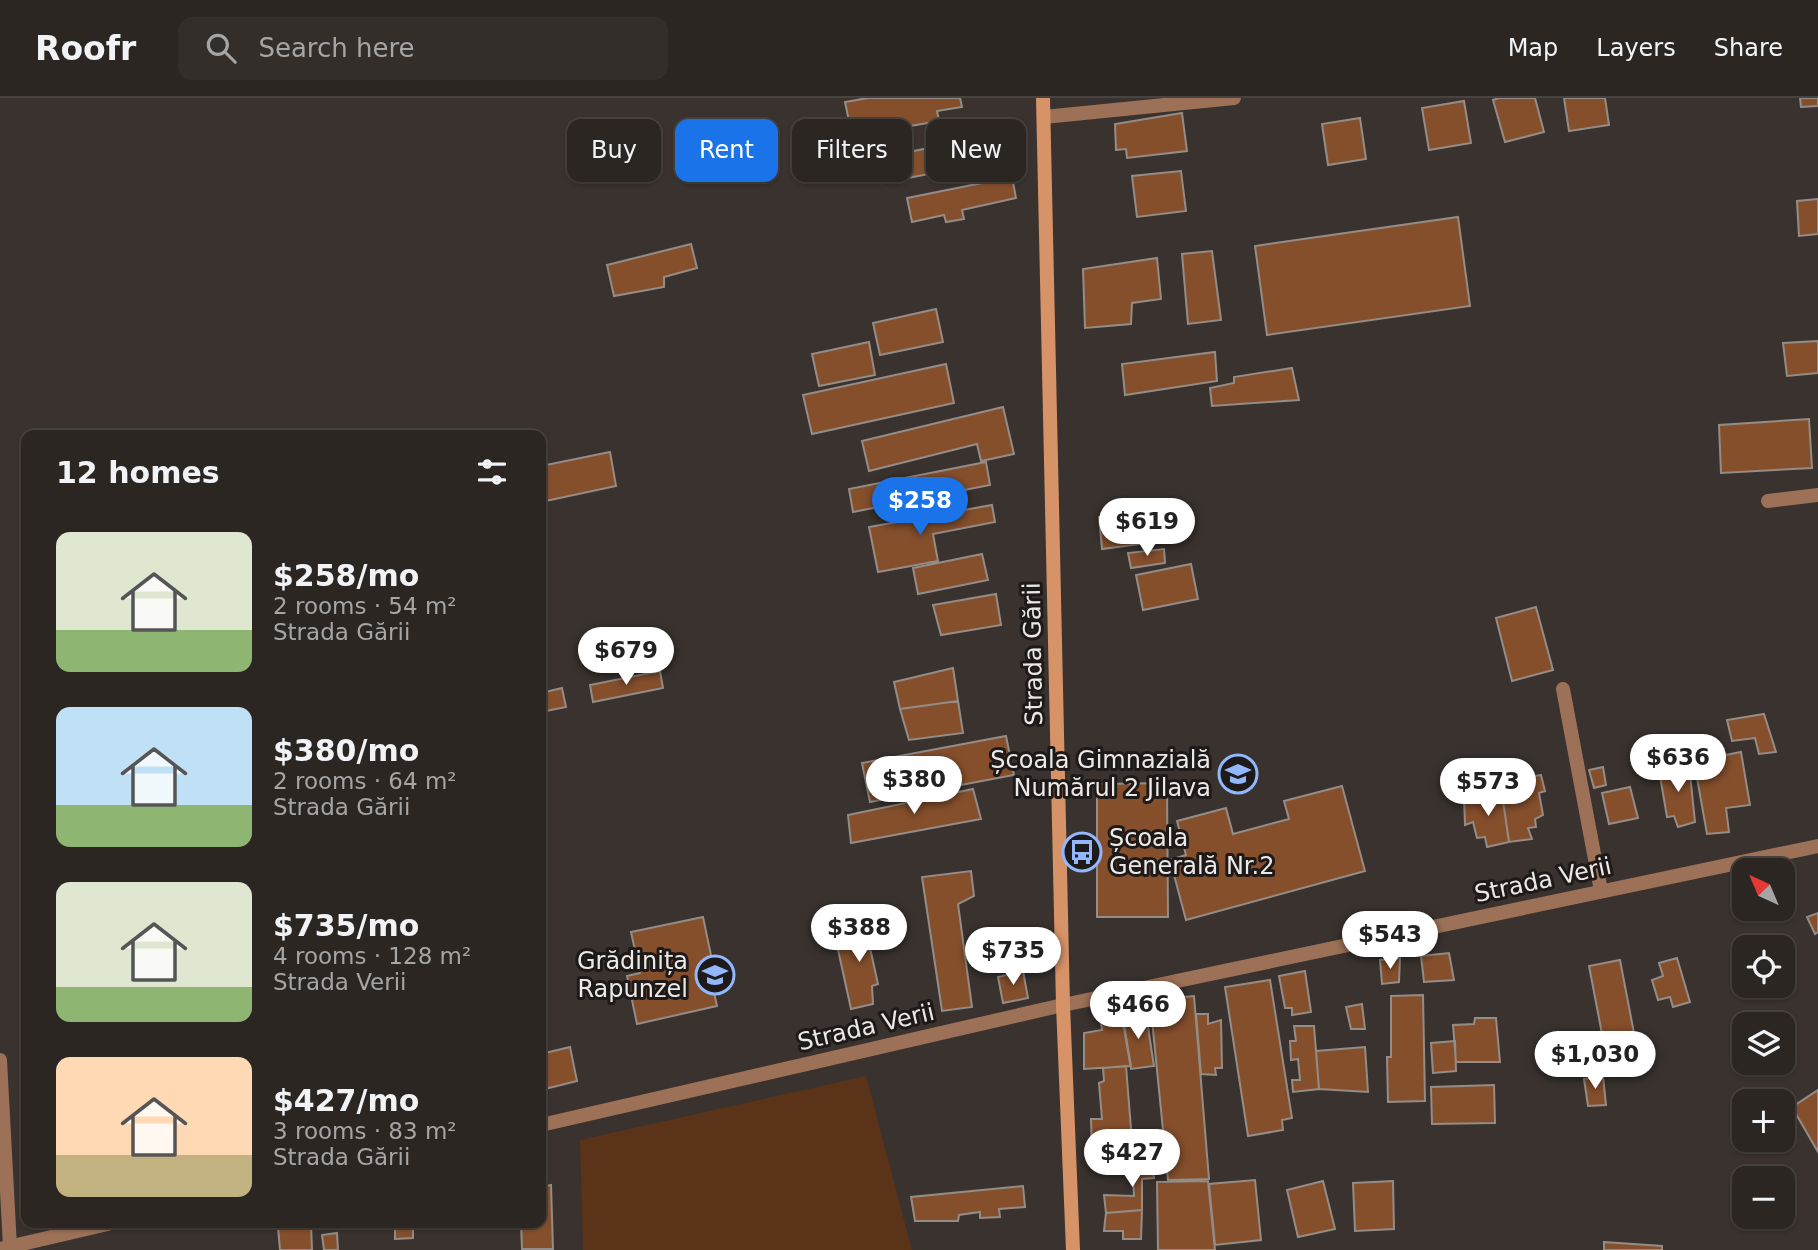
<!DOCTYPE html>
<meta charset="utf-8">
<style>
body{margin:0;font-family:"DejaVu Sans",sans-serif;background:#332e2a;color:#f1f3f6;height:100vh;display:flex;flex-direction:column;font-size:26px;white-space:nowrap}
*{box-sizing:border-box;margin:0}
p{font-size:23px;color:#a6a5a5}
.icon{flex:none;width:38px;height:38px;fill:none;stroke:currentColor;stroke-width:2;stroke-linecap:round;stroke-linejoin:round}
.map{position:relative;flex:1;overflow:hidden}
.side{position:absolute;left:21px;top:332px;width:525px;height:798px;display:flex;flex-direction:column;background:#2b2622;border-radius:14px;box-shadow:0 2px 5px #0004,0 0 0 2px #474340}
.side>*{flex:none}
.guide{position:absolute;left:567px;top:21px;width:665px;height:63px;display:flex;gap:14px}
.needle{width:46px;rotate:316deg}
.controls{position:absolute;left:1732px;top:760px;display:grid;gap:14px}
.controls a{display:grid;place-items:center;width:63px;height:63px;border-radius:14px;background:#2b2622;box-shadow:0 2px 5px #0004,0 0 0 2px #474340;font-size:35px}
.price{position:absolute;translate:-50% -60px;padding:0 16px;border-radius:24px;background:#fff;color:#222;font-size:23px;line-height:46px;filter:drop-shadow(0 2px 4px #0008)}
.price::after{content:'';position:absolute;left:50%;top:42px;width:21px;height:16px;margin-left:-10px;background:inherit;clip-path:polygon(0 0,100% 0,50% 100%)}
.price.on{background:#1a73e8;color:#fff}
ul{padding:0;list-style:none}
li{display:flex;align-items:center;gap:21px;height:175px;padding:0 35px}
li span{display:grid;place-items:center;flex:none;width:196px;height:140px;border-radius:14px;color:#555}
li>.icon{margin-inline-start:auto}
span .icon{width:84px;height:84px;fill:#fffc;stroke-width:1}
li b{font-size:30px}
h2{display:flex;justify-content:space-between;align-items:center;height:84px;padding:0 35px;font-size:30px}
.tag{padding:0 24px;border-radius:14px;background:#2b2622;box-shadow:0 2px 5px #0004,0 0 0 2px #474340;font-size:24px;line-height:63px}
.tag.on{background:#1a73e8;color:#fff}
header{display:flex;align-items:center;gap:42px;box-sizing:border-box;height:98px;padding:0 35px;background:#2b2622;border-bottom:2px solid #474340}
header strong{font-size:33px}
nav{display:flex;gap:38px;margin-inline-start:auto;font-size:24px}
.search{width:490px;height:63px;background:#332e2a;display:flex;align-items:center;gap:18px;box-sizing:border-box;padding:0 24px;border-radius:14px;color:#a6a5a5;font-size:26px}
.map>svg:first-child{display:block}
</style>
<header>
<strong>Roofr</strong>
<div class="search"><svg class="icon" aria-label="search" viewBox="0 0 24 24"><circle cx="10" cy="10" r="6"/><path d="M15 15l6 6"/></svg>Search here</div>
<nav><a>Map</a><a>Layers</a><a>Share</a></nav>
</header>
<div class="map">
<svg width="1818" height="1152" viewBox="0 0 1818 1152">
<rect width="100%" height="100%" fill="#39322e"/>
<!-- green -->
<path fill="#5b3318" d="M866 978 912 1152H583L580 1042Z"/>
<!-- building -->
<path fill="#854f2c" stroke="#948c87" stroke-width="2" d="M868 0H960L962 9 937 13 939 23 899 30 898 24 851 33 845 4Z
M1499 0H1535L1544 34 1505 44 1493 2Z
M1564 0H1605L1609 27 1569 33Z
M1800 0H1818V8L1801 9Z
M1464 3 1471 45 1429 52 1422 10Z
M1182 15 1187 53 1127 60 1126 51 1116 52 1115 26Z
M1360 20 1366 61 1328 67 1322 26Z
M981 40 984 58 969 61 970 68 882 85 877 60Z
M1181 73 1186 113 1137 119 1132 78Z
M1012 79 1016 100 962 112 964 121 946 124 944 117 912 124 907 100Z
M1818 101V136L1799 138 1797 103Z
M1458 119 1470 208 1267 237 1255 148Z
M691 146 697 170 664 179V189L614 198 607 167Z
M1212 153 1221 222 1188 226 1182 156Z
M1157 160 1161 201 1132 205 1131 226 1085 230 1083 171Z
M936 211 943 244 880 257 873 225Z
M1818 243V275L1787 278 1783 245Z
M869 244 875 277 819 288 812 256Z
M1215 254 1217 283 1125 297 1122 266Z
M946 266 954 305 812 336 803 297Z
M1292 270 1299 302 1212 308 1210 290 1234 285V279Z
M1003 309 1014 356 981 363 977 346 869 373 862 343Z
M1809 321 1812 370 1721 375 1719 327Z
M610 354 616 388 541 404V368Z
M986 364 990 387 853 414 849 391Z
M992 407 995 424 933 436 938 463 878 474 869 429Z
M1167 409 1171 442 1102 451 1099 419Z
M1164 451 1165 465 1131 470 1128 455Z
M982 456 988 482 918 496 913 470Z
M1191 466 1198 501 1143 512 1136 477Z
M996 496 1001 527 941 537 933 507Z
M1536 509 1553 572 1512 583 1496 520Z
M953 570 958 603 900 611 894 584Z
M660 573 663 590 593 604 590 587Z
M562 590 566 609 541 614V595Z
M958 603 963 635 909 642 900 611Z
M1764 616 1776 654 1759 656 1755 640 1732 643 1727 622Z
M1006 638 1014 677 870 704 862 665Z
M1683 640 1689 666 1659 672 1654 658 1663 654 1660 646Z
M1741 654 1750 707 1726 710 1729 734 1707 736 1694 663Z
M1689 666 1695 724 1678 729 1674 718 1667 719 1659 672Z
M1603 669 1606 687 1594 690 1589 672Z
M1541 677 1545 693 1539 695 1543 717 1535 721 1536 729 1528 730 1532 741 1509 744 1502 696 1511 693V681Z
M1167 685 1168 819H1097V686Z
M1342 688 1365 773 1186 822 1170 762 1186 757 1177 723 1226 710 1233 736 1289 721 1284 703Z
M1630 689 1638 720 1609 726 1602 695Z
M973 691 981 721 851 745 848 717Z
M1502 696 1509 744 1487 749 1485 739 1477 740 1473 724 1465 727 1464 700Z
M971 773 974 798 958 806 972 909 942 913 922 779Z
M1818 815V834L1815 836 1807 819Z
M703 819 713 867 708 868 717 908 637 926 627 878 640 875 631 834Z
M877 828 884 846 870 850 878 886 872 888 873 906 851 911 835 838Z
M1449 855 1454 882 1424 884 1421 858Z
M1400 860 1399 884 1382 886 1380 862Z
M1677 860 1690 904 1673 909 1670 899 1658 902 1652 882 1663 878 1659 865Z
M1620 862 1638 956 1607 962 1589 868Z
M1023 873 1028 900 1003 905 998 879Z
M1305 873 1311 914 1292 917V910H1285L1279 878Z
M1270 882 1292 1020 1282 1022 1283 1032 1248 1038 1225 889Z
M1423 897 1425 1003 1388 1004 1387 959H1391V898Z
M1194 898 1209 1081 1168 1082 1150 902Z
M1362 906 1365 931H1351L1346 909Z
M1122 915 1131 968 1084 971V935L1102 932 1100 917Z
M1146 916 1154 968 1131 971 1122 919Z
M1196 916H1208V926L1221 922 1222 970H1215L1216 977 1201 976Z
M1475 920H1496L1500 964H1456L1453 927 1474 926Z
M1294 928H1314L1319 991 1293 994 1292 982H1300L1298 961 1291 962 1290 943H1296Z
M541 938 545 955 570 949 577 983 541 992Z
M1455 943 1456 973 1433 975 1431 945Z
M1365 949 1368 994 1319 991 1316 953Z
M1126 968 1133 1056 1092 1058 1091 1021H1102L1099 985 1104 983 1103 970Z
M1603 978 1606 1007 1588 1008 1584 981Z
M1494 987 1495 1025 1432 1026 1431 989Z
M1818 992V1054L1792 1009Z
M1151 1059 1154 1080 1142 1081V1112L1106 1115 1104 1097 1134 1098 1132 1060Z
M541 1072H546V1088L551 1087 553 1151H522L521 1125H541Z
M1255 1082 1261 1142 1215 1147 1209 1086Z
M1208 1083 1215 1152H1158L1157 1084Z
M1323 1083 1335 1131 1298 1139 1287 1092Z
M1393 1083 1394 1131 1355 1133 1353 1085Z
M1023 1088 1025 1109 999 1111 1000 1119 980 1120V1114L959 1117 958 1123H915L911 1099Z
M1142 1112 1141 1141H1123V1133H1104L1106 1115Z
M395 1125H413V1140L395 1141Z
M311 1126 312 1152H280L278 1129Z
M337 1135 338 1152H324L322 1137Z
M1604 1144 1662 1148V1152H1604Z"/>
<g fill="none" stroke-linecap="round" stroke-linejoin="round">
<!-- service -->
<path stroke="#9c7157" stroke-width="14" d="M1768 403 1818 397"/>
<!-- minor -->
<path stroke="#9c7157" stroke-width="14" d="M1044 19 1234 0
M1563 591 1601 793
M0 962 10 1149
M541 1027 1063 907 1818 748
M0 1151 112 1125"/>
<!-- secondary -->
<path stroke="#d79368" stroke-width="14" d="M1043 0 1063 907 1073 1152"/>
</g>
<!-- icons -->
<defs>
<symbol id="school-ring" viewBox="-11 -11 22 22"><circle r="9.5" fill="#1e1a19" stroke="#92b7fd" stroke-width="1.5"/><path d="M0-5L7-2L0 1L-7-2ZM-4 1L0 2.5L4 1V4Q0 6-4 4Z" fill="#92b7fd"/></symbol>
<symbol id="bus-ring" viewBox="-11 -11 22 22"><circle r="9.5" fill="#1e1a19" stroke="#92b7fd" stroke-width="1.5"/><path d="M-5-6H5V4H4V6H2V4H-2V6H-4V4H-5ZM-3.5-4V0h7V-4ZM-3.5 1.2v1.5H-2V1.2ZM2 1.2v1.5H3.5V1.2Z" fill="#92b7fd"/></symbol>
</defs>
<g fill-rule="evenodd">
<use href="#school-ring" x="1216" y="654" width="44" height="44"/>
<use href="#bus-ring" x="1060" y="732" width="44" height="44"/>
<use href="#school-ring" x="693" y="855" width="44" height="44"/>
</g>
<g text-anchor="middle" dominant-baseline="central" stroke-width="6" stroke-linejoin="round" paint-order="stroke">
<!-- street labels -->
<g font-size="24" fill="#ece8e5" stroke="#1e1a19">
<text transform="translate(1033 556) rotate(-91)">Strada Gării</text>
<text transform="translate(1543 782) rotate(-12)">Strada Verii</text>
<text transform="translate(866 929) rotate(-13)">Strada Verii</text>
</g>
<!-- poi labels -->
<g font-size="24" fill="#ece8e5" stroke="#1e1a19" text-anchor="end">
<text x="1211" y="662">Școala Gimnazială<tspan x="1211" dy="28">Numărul 2 Jilava</tspan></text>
<text x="1109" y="740" text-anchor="start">Școala<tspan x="1109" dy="28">Generală Nr.2</tspan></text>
<text x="688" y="863">Grădinița<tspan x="688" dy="28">Rapunzel</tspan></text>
</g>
</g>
</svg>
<div class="controls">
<a><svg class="needle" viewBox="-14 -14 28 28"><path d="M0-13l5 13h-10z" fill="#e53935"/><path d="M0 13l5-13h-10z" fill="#a6a5a5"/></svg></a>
<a><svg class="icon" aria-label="locate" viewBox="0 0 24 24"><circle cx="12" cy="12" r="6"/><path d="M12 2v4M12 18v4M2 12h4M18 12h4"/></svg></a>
<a><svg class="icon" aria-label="layers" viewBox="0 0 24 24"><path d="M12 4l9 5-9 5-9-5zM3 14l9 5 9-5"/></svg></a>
<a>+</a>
<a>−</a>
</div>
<b class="price on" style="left:920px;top:439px">$258</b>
<b class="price" style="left:1147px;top:460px">$619</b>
<b class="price" style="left:626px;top:589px">$679</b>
<b class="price" style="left:1678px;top:696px">$636</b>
<b class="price" style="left:914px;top:718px">$380</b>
<b class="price" style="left:1488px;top:720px">$573</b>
<b class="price" style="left:859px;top:866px">$388</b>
<b class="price" style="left:1390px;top:873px">$543</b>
<b class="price" style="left:1013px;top:889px">$735</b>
<b class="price" style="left:1138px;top:943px">$466</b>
<b class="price" style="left:1595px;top:993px">$1,030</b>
<b class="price" style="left:1132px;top:1091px">$427</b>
<div class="guide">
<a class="tag">Buy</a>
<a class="tag on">Rent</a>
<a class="tag">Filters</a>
<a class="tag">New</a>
</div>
<section class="side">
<h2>12 homes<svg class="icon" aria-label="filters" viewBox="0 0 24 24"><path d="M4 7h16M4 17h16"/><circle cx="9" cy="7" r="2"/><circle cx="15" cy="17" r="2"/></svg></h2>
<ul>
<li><span style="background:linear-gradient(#dfe7d0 70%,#8fb573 0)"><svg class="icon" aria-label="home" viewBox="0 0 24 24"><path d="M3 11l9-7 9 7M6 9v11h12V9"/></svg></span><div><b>$258/mo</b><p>2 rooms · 54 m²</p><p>Strada Gării</p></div></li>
<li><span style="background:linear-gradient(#bfe0f5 70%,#8fb573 0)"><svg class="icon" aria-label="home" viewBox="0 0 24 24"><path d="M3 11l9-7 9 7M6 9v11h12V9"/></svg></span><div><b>$380/mo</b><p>2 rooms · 64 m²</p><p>Strada Gării</p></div></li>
<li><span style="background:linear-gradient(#dfe7d0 75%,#8fb573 0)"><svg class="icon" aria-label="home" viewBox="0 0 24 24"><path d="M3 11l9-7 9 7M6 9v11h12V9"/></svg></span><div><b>$735/mo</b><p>4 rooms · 128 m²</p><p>Strada Verii</p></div></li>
<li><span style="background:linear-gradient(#ffd9b3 70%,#c2b280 0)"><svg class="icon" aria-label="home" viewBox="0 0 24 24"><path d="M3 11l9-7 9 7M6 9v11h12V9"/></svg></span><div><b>$427/mo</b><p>3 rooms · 83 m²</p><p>Strada Gării</p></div></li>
</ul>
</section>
</div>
